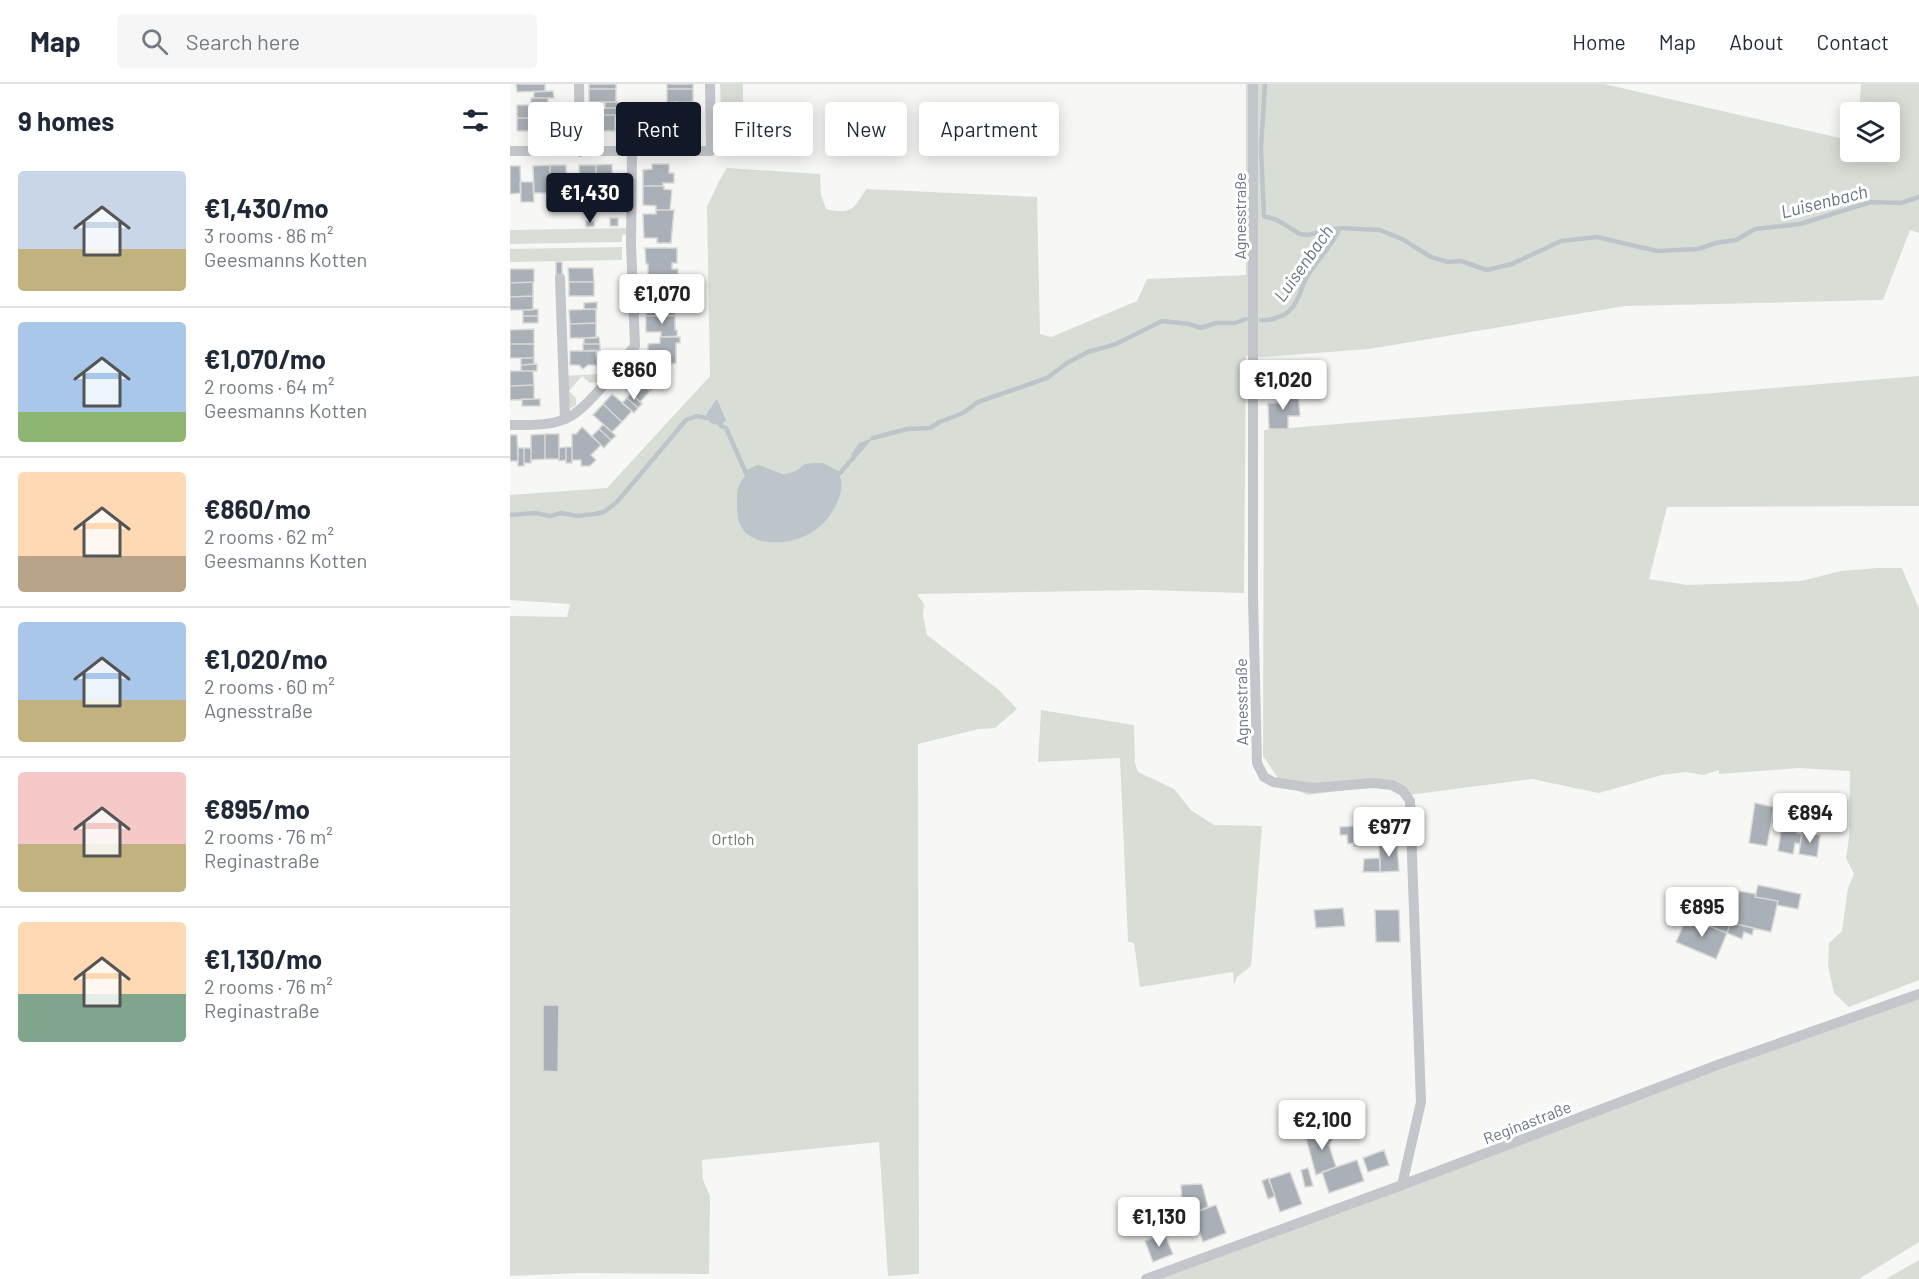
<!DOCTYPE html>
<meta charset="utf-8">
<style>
body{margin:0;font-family:Barlow,sans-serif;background:#f6f6f7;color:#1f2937;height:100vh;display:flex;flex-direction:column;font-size:22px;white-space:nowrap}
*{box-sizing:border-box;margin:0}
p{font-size:20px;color:#747a83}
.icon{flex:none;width:33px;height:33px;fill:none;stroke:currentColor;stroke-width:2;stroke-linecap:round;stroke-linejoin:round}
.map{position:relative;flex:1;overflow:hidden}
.sheet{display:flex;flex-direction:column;background:#fff;width:510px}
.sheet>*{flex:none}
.banner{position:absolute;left:18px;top:18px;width:570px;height:54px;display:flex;gap:12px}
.buttons{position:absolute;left:1330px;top:18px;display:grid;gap:12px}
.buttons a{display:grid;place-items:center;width:60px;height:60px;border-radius:6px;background:#fff;box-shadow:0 3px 15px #0003;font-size:30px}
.price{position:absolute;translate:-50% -51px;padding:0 14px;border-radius:6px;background:#fff;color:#222;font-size:20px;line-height:39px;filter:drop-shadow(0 2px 3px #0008)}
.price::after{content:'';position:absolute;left:50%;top:36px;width:18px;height:14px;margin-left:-9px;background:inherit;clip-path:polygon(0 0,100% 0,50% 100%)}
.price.on{background:#111827;color:#fff}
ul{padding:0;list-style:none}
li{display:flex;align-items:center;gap:18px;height:150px;padding:0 18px}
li+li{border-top:2px solid #e0e1e3}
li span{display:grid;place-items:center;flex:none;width:168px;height:120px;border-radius:6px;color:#555}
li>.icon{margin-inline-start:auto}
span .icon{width:72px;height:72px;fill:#fffc;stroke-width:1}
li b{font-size:26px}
h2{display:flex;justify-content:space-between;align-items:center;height:72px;padding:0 18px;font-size:26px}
.tag{padding:0 21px;border-radius:6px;background:#fff;box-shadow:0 3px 15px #0003;font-size:21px;line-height:54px}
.tag.on{background:#111827;color:#fff}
header{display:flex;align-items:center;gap:36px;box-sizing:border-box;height:84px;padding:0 30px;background:#fff;border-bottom:2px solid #e0e1e3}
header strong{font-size:28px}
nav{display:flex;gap:33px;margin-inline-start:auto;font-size:21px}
.search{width:420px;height:54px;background:#f6f6f7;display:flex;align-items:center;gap:15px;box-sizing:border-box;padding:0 21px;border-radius:6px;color:#747a83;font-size:22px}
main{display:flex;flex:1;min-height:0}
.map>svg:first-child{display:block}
</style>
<header>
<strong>Map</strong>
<div class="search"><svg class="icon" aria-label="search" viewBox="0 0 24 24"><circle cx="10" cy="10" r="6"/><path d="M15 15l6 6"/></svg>Search here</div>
<nav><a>Home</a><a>Map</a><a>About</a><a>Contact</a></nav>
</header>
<main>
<section class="sheet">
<h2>9 homes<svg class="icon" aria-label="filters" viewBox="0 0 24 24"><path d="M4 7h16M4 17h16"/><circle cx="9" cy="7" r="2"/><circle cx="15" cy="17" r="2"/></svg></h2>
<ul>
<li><span style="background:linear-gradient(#c9d6e8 65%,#c2b280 0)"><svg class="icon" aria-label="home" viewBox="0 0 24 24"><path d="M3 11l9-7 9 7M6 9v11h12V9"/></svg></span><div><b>€1,430/mo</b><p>3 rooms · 86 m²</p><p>Geesmanns Kotten</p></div></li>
<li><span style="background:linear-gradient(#a9c7e8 75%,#8fb573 0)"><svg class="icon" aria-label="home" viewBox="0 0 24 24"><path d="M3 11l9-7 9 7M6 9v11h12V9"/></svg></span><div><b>€1,070/mo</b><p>2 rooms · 64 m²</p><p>Geesmanns Kotten</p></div></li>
<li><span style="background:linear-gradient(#ffd9b3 70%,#b9a48a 0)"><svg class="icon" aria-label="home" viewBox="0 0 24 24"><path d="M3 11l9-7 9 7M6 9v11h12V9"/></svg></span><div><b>€860/mo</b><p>2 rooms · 62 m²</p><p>Geesmanns Kotten</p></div></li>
<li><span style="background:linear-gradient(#a9c7e8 65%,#c2b280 0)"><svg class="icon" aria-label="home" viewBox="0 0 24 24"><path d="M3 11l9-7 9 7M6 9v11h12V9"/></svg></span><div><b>€1,020/mo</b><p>2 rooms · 60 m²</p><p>Agnesstraße</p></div></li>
<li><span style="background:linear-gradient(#f6c9c9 60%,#c2b280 0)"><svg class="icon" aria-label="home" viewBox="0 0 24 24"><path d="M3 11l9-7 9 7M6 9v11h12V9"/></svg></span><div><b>€895/mo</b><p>2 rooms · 76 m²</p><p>Reginastraße</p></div></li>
<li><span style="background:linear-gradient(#ffd9b3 60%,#7fa58c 0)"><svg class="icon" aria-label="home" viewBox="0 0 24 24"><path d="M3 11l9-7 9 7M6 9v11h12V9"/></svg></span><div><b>€1,130/mo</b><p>2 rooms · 76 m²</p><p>Reginastraße</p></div></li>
</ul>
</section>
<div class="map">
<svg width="1409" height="1195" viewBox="0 0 1409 1195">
<rect width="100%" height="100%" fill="#f7f7f5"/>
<!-- green -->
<path fill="#d8ded6" d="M210 0H233V23H211Z
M736 0H1094L1330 54 1341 48V68H1380V28H1349L1351 0H1409V149L1400 146 1373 216 1115 222 859 265 753 273 736 272 734 509 634 506 407 510 414 520 413 531 417 551 489 606 507 625 485 644 469 645 408 660 409 1190 378 1192 369 1058 192 1076 193 1096 200 1112 199 1190 70 1189 0 1192V532L57 533 60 520 0 516V411L97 404 200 292 197 123 209 97 217 84 310 90 311 111 316 125C341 131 344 125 356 105L527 113 530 250 541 253 627 217 637 195 736 191Z
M118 144V150L112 151V158L0 160V146Z
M112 163V176L0 178V165Z
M88 290 90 295 88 298 80 299 72 292 59 307 66 314V321L60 325 54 292Z
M1409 292V422L1157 423 1139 495 1178 501 1291 497 1331 487 1367 484H1392L1409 525V896L1339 923 1324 909 1318 881 1319 859 1332 847 1338 804 1344 790 1336 774 1339 754 1340 687 1289 684 1209 690V686L1193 691 1176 688 1152 691 1089 709 1022 695 891 712 888 699 798 711 773 701 753 672 754 346Z
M531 626 624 641 625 679 628 688 664 705 681 726 704 741 752 742 741 882 727 893 724 901 723 888 630 903 624 859 618 858 610 674 528 678Z
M1409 912V1158L1349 1195H644Z
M1409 1176V1195H1376Z"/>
<!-- water -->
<path fill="#bdc5cb" d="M207 315 216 336 211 342 201 339 196 334 197 329Z
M363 354 347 373 341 371 349 359Z
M312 381 329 390C334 401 331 410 326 421 312 451 279 464 248 456 241 453 235 450 231 442 227 436 227 423 227 415 226 400 235 388 248 383L275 393 287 389 296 382Z"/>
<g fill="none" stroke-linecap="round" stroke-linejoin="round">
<!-- stream -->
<path stroke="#bdc5cb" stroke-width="4.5" d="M755 0 751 64 754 132 767 136 790 150 797 151 830 144
M751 236C759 237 772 233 778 228 789 219 791 202 798 191 809 174 821 163 830 144L870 146 892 155 921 173 938 178 951 177 977 186 1002 180 1051 157 1087 153 1147 167 1188 165 1206 159 1226 156 1245 145 1290 140 1361 118 1391 119 1409 113
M211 342 216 344 236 389 248 383 274 393 287 389 296 382 312 381 329 390 344 373
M363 354 397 345 420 344 430 338 453 329 468 318 537 294 557 279 578 268 606 260 652 237 679 240 691 244 706 239H725L736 235
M0 431 25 429 40 432 51 429 67 432 85 430 94 428 107 418 176 336 187 332 196 334"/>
</g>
<!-- building -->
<path fill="#aab0b7" stroke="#d9d9d7" stroke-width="1.5" d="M6 0H35V7L7 8Z
M79 0H106V5H79Z
M157 0H183V5H157Z
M79 5H106V18H79Z
M157 5H183V18L157 19Z
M43 7 44 14H24V8Z
M21 14H38V21H21Z
M95 18H108V24H95Z
M167 18V26H152V19Z
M7 21H33V34H7Z
M233 23V30H218V24Z
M90 24H110V31H90Z
M158 26H174V32L159 33Z
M224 30H250V55H224Z
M79 31H105V47H79Z
M184 32V53H163V33Z
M7 34H33V47H7Z
M25 49H42V55H25Z
M159 53H174L175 60H159Z
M220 55H226L227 64H220Z
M102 80 103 108H86V81Z
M142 80H159V89H164V99H153V102H133V86L142 85Z
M40 81H56L57 109H40Z
M40 81V109H24L23 82Z
M69 81H86V108L70 109Z
M0 82H10L11 109 0 110Z
M102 95H111V112H103Z
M10 98H23L24 118H11Z
M56 98H63V111H57Z
M133 102H154V105L162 106 160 126H146V122L133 121Z
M146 126H164L161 159H147V154H134L133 130H146Z
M100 134H108V142H100Z
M76 137H84V142L76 143Z
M135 164H167V179H162V185H168V201H162V208L142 209V202H138V180H136Z
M46 178H52V191H46Z
M58 184H83L84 198H59Z
M0 185H24V198L0 199Z
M23 198V212L0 213V199Z
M59 198H84V212H59Z
M23 212V226H0V213Z
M164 216 165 231 136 232V218Z
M87 218V225H74V219Z
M28 225V232H13V226Z
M86 225V239L60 240 59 226Z
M13 232H28V239H13Z
M136 232H165V246H167V252L151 253V248H136Z
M86 239V254H60V240Z
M24 245V260H0V246Z
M89 253 90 260H74V254Z
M150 253H170V259H166V279L151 281 138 270V260L150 259Z
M0 260H24V274H0Z
M73 260H90V266L73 267Z
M60 267H86L87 281H78L73 285 69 281H60Z
M11 274H24V280L11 281Z
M130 279 150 297 140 307 121 289Z
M27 280V287H11V281Z
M145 284 156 294 152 299 140 288Z
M0 287H23L24 301 0 302Z
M121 289 140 307 130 318 111 300Z
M24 301V315L0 316V302Z
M121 309 132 320 128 324 117 314Z
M102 310 122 327 112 338 93 320Z
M767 310H788L790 332H778V345H759L758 319H767Z
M117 314 128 324 124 329 112 319Z
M12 315H30V322H12Z
M93 320 112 338 102 348 83 331Z
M93 340 106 352 101 356 89 345Z
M72 343 91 361 81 371 86 376 80 382H71V376H62V350H66Z
M89 345 101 356 94 364 82 352Z
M35 350V375L21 376V351Z
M35 350H49V375H35Z
M0 351H7L8 377H0Z
M56 363H62V379H56Z
M56 363V376L49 377V364Z
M8 364H14V382H8Z
M14 364H21V379H14Z
M1245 719 1264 723 1257 762 1239 759Z
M1269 727 1290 731 1287 749 1292 750 1290 760 1285 759 1283 770 1268 767 1272 741 1261 739 1263 730 1268 731Z
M844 742V748L859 747 860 761 844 762V759L838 760 837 751H830V743Z
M1292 748 1310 751 1307 773 1289 770Z
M887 760 889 787 870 788 869 761Z
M870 774V788H853L854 775Z
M1248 801 1291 810 1288 825 1267 821 1268 817 1245 813Z
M1229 807 1246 810 1245 813 1268 817 1261 848 1221 839Z
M1176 811 1202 820 1196 841 1171 829Z
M1202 820 1225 827 1217 849 1196 841Z
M833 824 835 842 806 844 804 826Z
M865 826H889L890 858H866Z
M1177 833 1217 849 1206 875 1166 858Z
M1221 839 1244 844 1242 851 1234 848 1232 855 1217 849Z
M33 921H49L48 988 33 987Z
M811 1043 825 1051 819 1061 826 1083 806 1091 796 1054 807 1051Z
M874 1066 879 1081 858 1088 853 1074Z
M847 1076 854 1097 819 1109 812 1088Z
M798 1084 803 1102 795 1103 791 1086Z
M780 1088 792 1120 770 1128 759 1095Z
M758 1094 765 1112 758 1115 752 1097Z
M692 1100 698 1123 683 1129 679 1119 672 1120 671 1101Z
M706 1121 716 1149 693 1158 683 1129Z
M654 1149 663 1170 643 1178 635 1157Z"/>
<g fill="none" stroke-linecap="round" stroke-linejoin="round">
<!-- street -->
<path stroke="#c3c6ca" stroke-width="10" d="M69 0 70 68
M743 0V514L747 679 754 693 763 698 803 704 863 699 882 701 893 707 900 717 911 1018 892 1101
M0 67H201L200 0
M50 194 55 335
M0 341C18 341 38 342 55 335 77 327 109 281 125 262L121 160 122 68
M636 1195 892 1101 1213 979 1409 910"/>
</g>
<g text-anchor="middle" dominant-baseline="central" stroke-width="6" stroke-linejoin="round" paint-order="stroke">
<!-- street labels -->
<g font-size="16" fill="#687484" stroke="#fff">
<text transform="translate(729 132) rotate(-90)">Agnesstraße</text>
<text transform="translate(731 618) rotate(-91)">Agnesstraße</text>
<text transform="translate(1017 1038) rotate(-21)">Reginastraße</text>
</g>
<!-- park labels -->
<g font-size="16" fill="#687b67" stroke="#fff">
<text x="223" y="754">Ortloh</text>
</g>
<!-- water labels -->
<g font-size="18" font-style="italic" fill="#64747f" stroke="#fff">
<text transform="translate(1314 117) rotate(-14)">Luisenbach</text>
<text transform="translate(793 179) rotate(-55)">Luisenbach</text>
</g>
</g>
</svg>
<div class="buttons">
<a><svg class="icon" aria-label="layers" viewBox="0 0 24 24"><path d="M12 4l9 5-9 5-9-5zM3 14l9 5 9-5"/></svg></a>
</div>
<b class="price on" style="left:80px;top:140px">€1,430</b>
<b class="price" style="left:152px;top:241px">€1,070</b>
<b class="price" style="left:124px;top:317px">€860</b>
<b class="price" style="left:773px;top:327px">€1,020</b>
<b class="price" style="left:1300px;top:760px">€894</b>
<b class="price" style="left:879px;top:774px">€977</b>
<b class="price" style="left:1192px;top:854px">€895</b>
<b class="price" style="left:812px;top:1067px">€2,100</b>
<b class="price" style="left:649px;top:1164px">€1,130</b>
<div class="banner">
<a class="tag">Buy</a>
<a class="tag on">Rent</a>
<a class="tag">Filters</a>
<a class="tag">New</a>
<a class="tag">Apartment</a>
</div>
</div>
</main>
